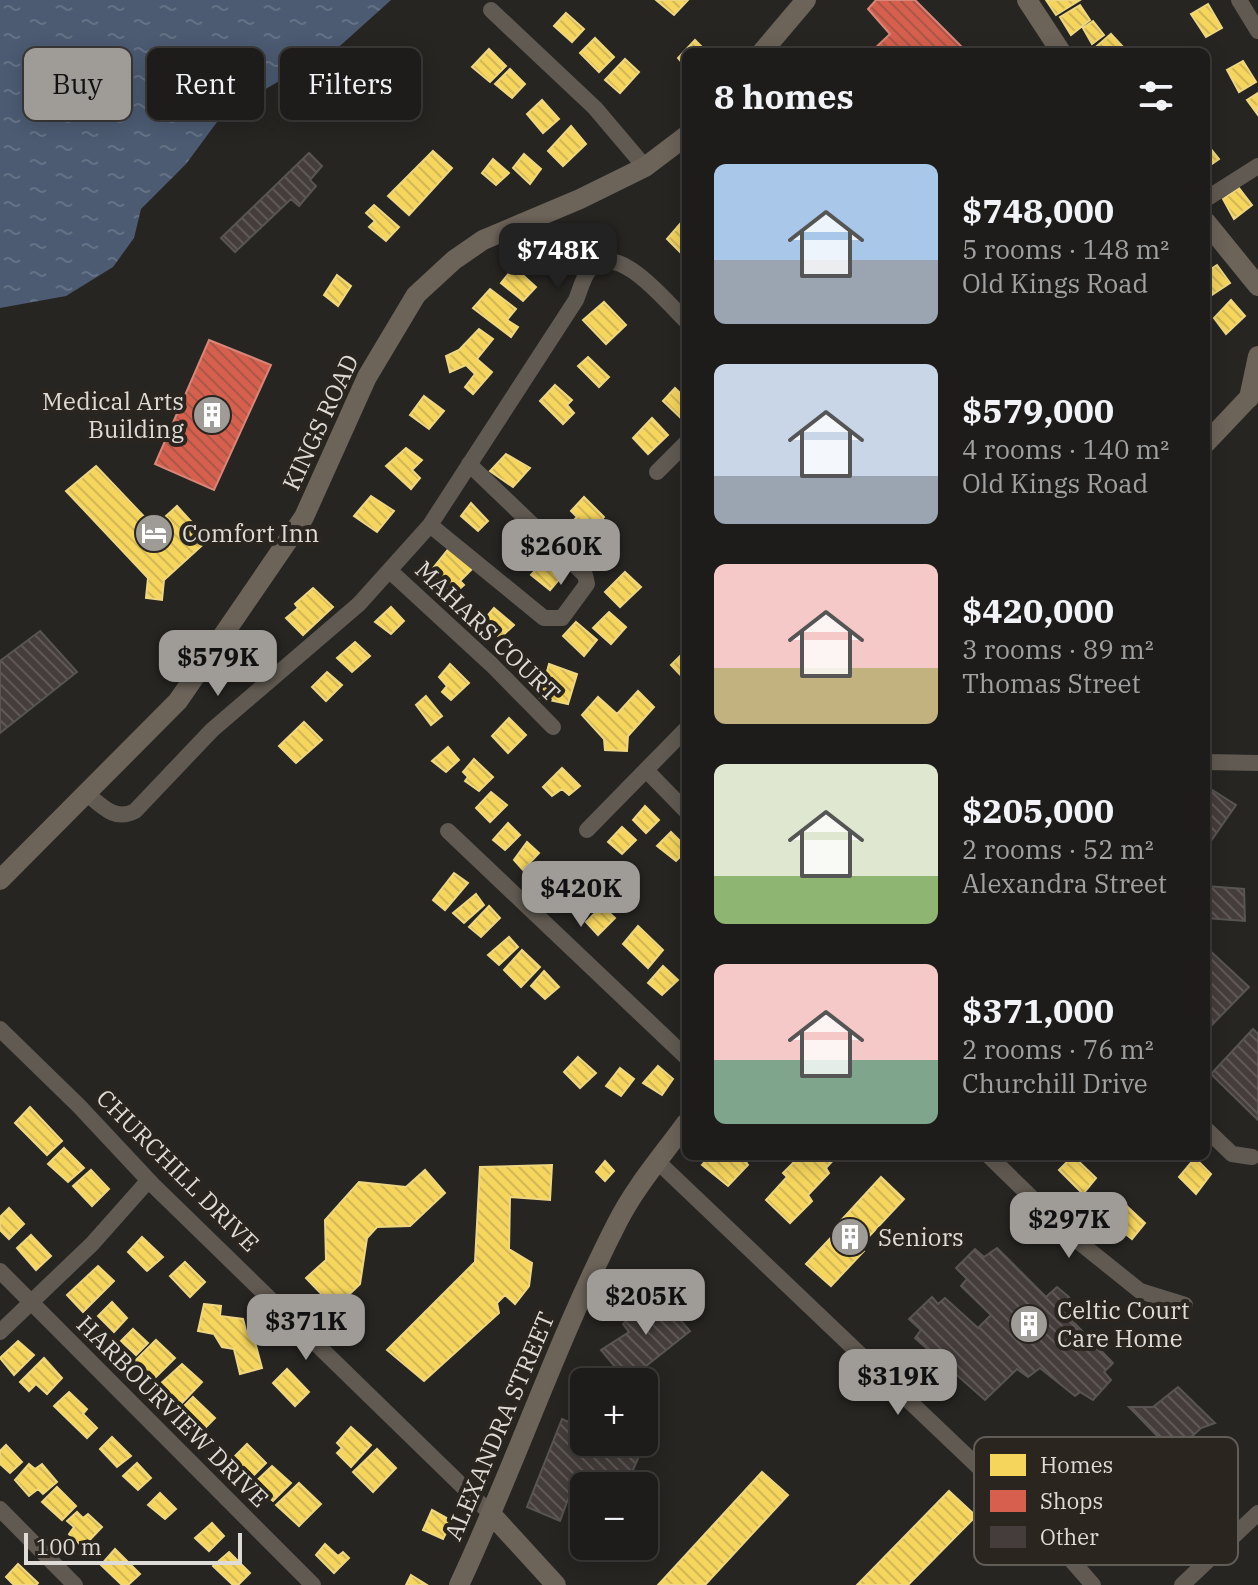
<!DOCTYPE html>
<meta charset="utf-8">
<style>
body{margin:0;font-family:"IBM Plex Serif",serif;background:#2a2927;color:#f1f3f6;height:100vh;display:flex;flex-direction:column;font-size:30px;white-space:nowrap}
*{box-sizing:border-box;margin:0}
p{font-size:26px;color:#a0a1a2}
.icon{flex:none;width:44px;height:44px;fill:none;stroke:currentColor;stroke-width:2;stroke-linecap:round;stroke-linejoin:round}
.map{position:relative;flex:1;overflow:hidden}
.panel{position:absolute;left:682px;top:48px;width:528px;height:1112px;display:flex;flex-direction:column;background:#1d1c1a;border-radius:12px;box-shadow:0 4px 20px #0003,0 0 0 2px #3b3a39}
.panel>*{flex:none}
.banner{position:absolute;left:24px;top:48px;width:538px;height:72px;display:flex;gap:16px}
.fabs{position:absolute;left:570px;top:1368px;display:grid;gap:16px}
.fabs a{display:grid;place-items:center;width:88px;height:88px;border-radius:12px;background:#1d1c1a;box-shadow:0 4px 20px #0003,0 0 0 2px #3b3a39;font-size:40px}
.scale{position:absolute;left:24px;bottom:20px;width:218px;box-sizing:border-box;padding-left:8px;border:4px solid #dfdcd8;border-top:0;font-size:22px;line-height:28px;white-space:nowrap;color:#dfdcd8;-webkit-text-stroke:6px #2a251f;paint-order:stroke}
.price{position:absolute;translate:-50% -68px;padding:0 18px;border-radius:16px;background:#9f9c98;color:#111;font-size:26px;line-height:52px;filter:drop-shadow(0 2px 4px #0008)}
.price::after{content:'';position:absolute;left:50%;top:48px;width:24px;height:18px;margin-left:-12px;background:inherit;clip-path:polygon(0 0,100% 0,50% 100%)}
.price.selected{background:#222;color:#fff}
ul{padding:0;list-style:none}
li{display:flex;align-items:center;gap:24px;height:200px;padding:0 32px}
li span{display:grid;place-items:center;flex:none;width:224px;height:160px;border-radius:12px;color:#555}
li>.icon{margin-inline-start:auto}
span .icon{width:96px;height:96px;fill:#fffc;stroke-width:1}
li b{font-size:34px}
h2{display:flex;justify-content:space-between;align-items:center;height:96px;padding:0 32px;font-size:34px}
.tag{padding:0 28px;border-radius:12px;background:#1d1c1a;box-shadow:0 4px 20px #0003,0 0 0 2px #3b3a39;font-size:28px;line-height:72px}
.tag.selected{background:#9f9c98;color:#111}
.map>svg:first-child{display:block}
</style>
<div class="map">
<svg width="1258" height="1585" viewBox="0 0 1258 1585">
<defs>
<pattern id="water-ripples" width="26" height="14" patternUnits="userSpaceOnUse" patternTransform="scale(2)"><rect width="26" height="14" fill="#4c5b72"/><path d="M2 4q2-2 4 0t4 0M15 11q2-2 4 0t4 0" fill="none" stroke="#657285"/></pattern>
<pattern id="homes-back-hatch" width="6" height="6" patternUnits="userSpaceOnUse" patternTransform="scale(2)"><rect width="6" height="6" fill="#f6d55c"/><path d="M-1 5l2 2M0 0l6 6M5-1l2 2" fill="none" stroke="#d2b857"/></pattern>
<pattern id="shops-back-hatch" width="6" height="6" patternUnits="userSpaceOnUse" patternTransform="scale(2)"><rect width="6" height="6" fill="#d6604d"/><path d="M-1 5l2 2M0 0l6 6M5-1l2 2" fill="none" stroke="#aa5749"/></pattern>
<pattern id="building-back-hatch" width="6" height="6" patternUnits="userSpaceOnUse" patternTransform="scale(2)"><rect width="6" height="6" fill="#443d3b"/><path d="M-1 5l2 2M0 0l6 6M5-1l2 2" fill="none" stroke="#5f5857"/></pattern>
</defs>
<rect width="100%" height="100%" fill="#272522"/>
<!-- water -->
<path fill="url(#water-ripples)" d="M0 0H391L341 45 223 114 186 164 141 209 134 238 113 267 66 296 0 308Z"/>
<!-- homes -->
<path fill="url(#homes-back-hatch)" stroke="#efd781" stroke-width="2" d="M656 0H688L674 15Z
M1046 0H1080L1056 15Z
M1208 4 1222 28 1206 37 1191 14Z
M1080 5 1090 20 1071 35 1060 17Z
M566 13 584 29 572 42 554 26Z
M1093 21 1104 35 1092 44 1083 28Z
M1111 34 1124 48 1120 52H1101L1097 46Z
M595 38 614 57 599 72 580 53Z
M695 40 707 52H686V67L678 58Z
M489 49 506 66 490 82 472 67Z
M625 59 639 72 620 93 605 80Z
M1243 61 1256 82 1239 92 1227 70Z
M510 69 525 84 512 98 495 84Z
M1258 93V115L1247 100Z
M542 100 559 119 543 133 527 114Z
M571 126 586 144 563 166 548 151Z
M1206 143 1219 159 1206 168Z
M433 151 452 168 409 215 388 196Z
M524 154 541 169 530 184 513 168Z
M493 159 509 173 496 185 482 173Z
M1239 188 1252 205 1234 219 1223 199Z
M374 205 399 227 386 241 369 227 375 221 366 213Z
M686 217V250L682 254 667 239Z
M1217 265 1230 283 1206 299V272Z
M514 267 536 287 523 301 501 283Z
M337 275 351 286 338 306 324 295Z
M490 289 516 309 507 320 518 327 511 337 473 308Z
M1231 300 1245 316 1226 334 1214 318Z
M604 302 626 325 606 344 583 320Z
M479 329 493 339 477 359 492 372 473 394 465 387 475 374 466 365 450 372 446 356 459 350Z
M588 357 609 377 599 387 578 366Z
M555 385 572 400 567 405 574 413 563 424 540 401Z
M675 388 686 399V417L683 420 663 401Z
M424 396 444 411 429 429 410 415Z
M652 418 668 435 648 454 633 438Z
M406 448 422 460 412 470 420 478 411 489 386 466Z
M506 454 530 468 513 487 490 471Z
M96 466 154 527 177 506 208 540 164 580 162 600 146 598 148 578 66 491Z
M371 496 394 511 377 532 354 516Z
M584 497 604 517 586 537 570 524 577 517 571 511Z
M471 503 488 521 478 531 461 516Z
M450 547 473 568 460 581 464 585 454 594 430 572Z
M544 561 562 576 550 590 531 575Z
M625 572 641 587 620 607 605 592Z
M313 588 333 607 303 635 286 618 298 608 295 604Z
M391 607 404 621 391 634 375 622Z
M494 608 514 625 500 638 483 621Z
M609 612 626 627 611 644 593 628Z
M576 622 597 640 584 656 563 636Z
M355 642 370 656 352 672 337 658Z
M683 653 686 655V681L671 665Z
M450 664 469 683 451 700 442 692 447 686 439 677Z
M549 664 577 674 568 704 540 698Z
M327 672 342 685 326 701 312 687Z
M638 691 654 707 628 736 627 751 605 750 604 739 582 715 598 697 617 714Z
M426 696 442 716 431 725 416 705Z
M509 718 526 735 508 753 492 736Z
M304 722 322 740 296 763 279 746Z
M448 747 459 760 446 772 432 761Z
M474 759 493 777 479 791 465 781 468 777 463 772Z
M562 768 580 786 569 795 562 789 552 796 543 787Z
M491 792 507 805 490 822 476 808Z
M645 806 659 820 646 833 633 820Z
M508 823 520 835 505 850 493 840Z
M622 827 636 840 622 854 608 842Z
M671 832 686 847V851L676 861 657 846Z
M527 842 539 853 523 870 514 860Z
M552 867 571 883 555 898 538 881Z
M454 873 468 883 445 910 433 900Z
M581 885 594 896 581 911 568 899Z
M476 894 484 905 464 923 453 913Z
M489 906 500 918 481 937 469 927Z
M602 906 615 918 598 935 586 922Z
M638 926 663 950 648 968 623 944Z
M509 937 518 947 499 965 488 955Z
M522 950 540 967 521 987 504 970Z
M663 966 678 980 662 995 648 983Z
M544 971 559 987 545 999 531 986Z
M578 1057 596 1073 580 1088 564 1072Z
M658 1066 673 1079 662 1095 643 1083Z
M620 1068 634 1079 621 1096 606 1086Z
M30 1107 62 1141 47 1155 15 1123Z
M64 1148 84 1168 68 1182 48 1164Z
M710 1156H747L744 1159 748 1165 728 1186 702 1165Z
M800 1156H837L826 1168 829 1173 808 1195 812 1201 790 1223 766 1200 787 1177 783 1173Z
M1073 1156 1096 1178 1083 1194 1059 1170Z
M1195 1158 1211 1174 1196 1194 1179 1177Z
M605 1161 614 1171 605 1181 596 1172Z
M552 1165 550 1200 510 1197 509 1249 532 1263 529 1286 515 1304 505 1295 497 1303 499 1313 424 1381 387 1350 475 1262 480 1167Z
M91 1170 109 1189 92 1206 73 1186Z
M425 1170 445 1193 410 1226 377 1227 367 1238 360 1284 335 1308 306 1278 326 1260 325 1220 359 1182 406 1187Z
M881 1177 904 1199 860 1246 864 1251 831 1286 806 1264 840 1228 836 1226Z
M1115 1195 1145 1223 1132 1239 1099 1213Z
M9 1208 24 1224 9 1239 0 1230V1217Z
M31 1235 51 1256 36 1270 17 1248Z
M142 1237 163 1257 147 1271 128 1252Z
M185 1262 205 1282 190 1297 170 1276Z
M98 1266 114 1281 83 1312 67 1295Z
M112 1302 127 1318 114 1332 98 1316Z
M204 1304 221 1306 220 1316 243 1319 246 1331H252L262 1368 240 1374 234 1349 222 1347 214 1334 198 1331Z
M133 1329 148 1343 136 1355 121 1341Z
M156 1340 175 1358 155 1378 135 1361Z
M18 1341 34 1355 14 1375 0 1358Z
M44 1358 62 1378 47 1394 36 1384 29 1391 20 1382Z
M182 1364 202 1382 179 1406 158 1386Z
M287 1369 309 1392 295 1406 273 1383Z
M69 1392 87 1409 83 1414 97 1428 87 1438 54 1406Z
M193 1397 215 1418 202 1431 180 1410Z
M351 1427 371 1445 351 1467 337 1453 342 1448 337 1443Z
M112 1437 131 1456 117 1467 100 1449Z
M247 1444 266 1463 250 1479 231 1460Z
M6 1445 22 1462 10 1473 0 1464V1451Z
M377 1449 396 1468 373 1492 353 1472Z
M137 1463 151 1478 138 1490 123 1476Z
M29 1464 35 1469 42 1464 57 1482 43 1494 38 1489 29 1496 15 1480Z
M272 1466 291 1483 273 1501 253 1484Z
M762 1472 788 1495 705 1585H658Z
M299 1483 321 1504 299 1526 276 1505Z
M57 1487 76 1506 62 1520 42 1502Z
M949 1491 976 1516 908 1585H857Z
M160 1493 176 1509 165 1519 148 1505Z
M432 1510 452 1521 443 1539 423 1530Z
M77 1512 83 1518 88 1514 102 1527 83 1547 69 1534 74 1527 67 1521Z
M212 1523 224 1536 209 1551 195 1538Z
M325 1544 338 1556 343 1552 349 1558 334 1573 316 1555Z
M115 1549 140 1574 128 1585H122L101 1565Z
M229 1552 250 1573 238 1585H233L213 1566Z
M18 1564 38 1583 36 1585H14L6 1577Z
M411 1575 427 1585H406Z"/>
<!-- shops -->
<path fill="url(#shops-back-hatch)" stroke="#d98577" stroke-width="2" d="M876 0H915L962 47 958 52H871L890 34 868 9Z
M209 340 271 365 214 490 155 464Z"/>
<!-- building -->
<path fill="url(#building-back-hatch)" stroke="#585554" stroke-width="2" d="M309 153 322 166 310 180 316 186 299 206 291 199 235 252 221 238Z
M40 631 77 672 0 733V661Z
M1206 786 1236 805 1206 848Z
M1206 886 1244 889 1245 921 1206 918Z
M1206 947 1249 987 1206 1031Z
M1253 1029 1258 1034V1120L1211 1074Z
M997 1248 1046 1297 1057 1287 1069 1297 1059 1307 1113 1363 1104 1372 1111 1380 1093 1400 1080 1392 1075 1396 1040 1368 1028 1377 1017 1369 985 1400 915 1338 921 1330 909 1319 932 1297 938 1304 945 1298 978 1328 991 1315 961 1286 967 1279 956 1268 975 1249 984 1257Z
M657 1293 690 1331 627 1381 601 1350 629 1332 623 1324Z
M1178 1387 1215 1423 1201 1428 1174 1453 1129 1407H1153Z
M562 1419 584 1429V1442H599L639 1456 626 1486H616L578 1472 560 1521 527 1507Z"/>
<g fill="none" stroke-linecap="round" stroke-linejoin="round">
<!-- minor -->
<path stroke="#615a52" stroke-width="16" d="M1239 0 1258 31
M491 10 595 108 645 167
M1206 199 1258 166
M657 472 686 443
M430 525 544 618H562L587 584 585 575 469 464
M390 571 492 665 553 727
M1206 762 1258 763
M646 770 686 811
M86 793C101 805 114 822 135 811L212 730 359 604 430 525 576 300C580 290 583 278 589 270 616 237 667 303 686 321
M587 830 686 729
M448 831 686 1057
M0 1029 79 1106 153 1185 492 1515
M1206 1129 1232 1154 1252 1157
M989 1156 1069 1234 1140 1291 1185 1305
M657 1161 990 1478 1059 1546 1093 1585
M0 1271 313 1585
M0 1332 92 1244 148 1181
M0 1509 75 1585
M1182 1585 1258 1513"/>
<!-- major -->
<path stroke="#6c6359" stroke-width="20" d="M1027 0 1061 52
M762 52 806 0
M1206 222 1258 286
M1249 398 1258 356
M1206 443 1258 388
M0 880 178 701 304 517 367 377 416 295 454 260 483 240 580 199 645 167 686 136
M492 1515 556 1585
M459 1585C515 1466 557 1340 617 1223 635 1187 663 1155 686 1123"/>
</g>
<!-- icons -->
<defs>
<symbol id="building-disc" viewBox="-11 -11 22 22"><circle r="9.5" fill="#9f9c98" stroke="#2a251f"/><path d="M-4-6H4V6H1V3H-1V6H-4ZM-2.5-4.3h1.7v1.8h-1.7ZM.8-4.3h1.7v1.8H.8ZM-2.5-1h1.7V.8h-1.7ZM.8-1h1.7V.8H.8Z" fill="#fff"/></symbol>
<symbol id="hotel-disc" viewBox="-11 -11 22 22"><circle r="9.5" fill="#9f9c98" stroke="#2a251f"/><path d="M-6-4.5h1.5V1H6V5H4.5V3h-9V5H-6ZM-4 0a1.8 1.8 0 1 1 3.6 0ZM.5 0V-2.5h3Q6-2.5 6 0Z" fill="#fff"/></symbol>
</defs>
<g fill-rule="evenodd">
<use href="#building-disc" x="190" y="393" width="44" height="44"/>
<use href="#hotel-disc" x="132" y="511" width="44" height="44"/>
<use href="#building-disc" x="828" y="1215" width="44" height="44"/>
<use href="#building-disc" x="1007" y="1302" width="44" height="44"/>
</g>
<g text-anchor="middle" dominant-baseline="central" stroke-width="8" stroke-linejoin="round" paint-order="stroke">
<!-- poi labels -->
<g font-size="24" fill="#dfdcd8" stroke="#2a251f" text-anchor="start">
<text x="184" y="401" text-anchor="end">Medical Arts<tspan x="184" dy="28">Building</tspan></text>
<text x="182" y="533">Comfort Inn</text>
<text x="878" y="1237">Seniors</text>
<text x="1057" y="1310">Celtic Court<tspan x="1057" dy="28">Care Home</tspan></text>
</g>
<!-- street labels -->
<g font-size="24" fill="#dfdcd8" stroke="#2a251f">
<text transform="translate(320 422) rotate(-65)">KINGS ROAD</text>
<text transform="translate(488 631) rotate(44)">MAHARS COURT</text>
<text transform="translate(178 1170) rotate(45)">CHURCHILL DRIVE</text>
<text transform="translate(173 1411) rotate(45)">HARBOURVIEW DRIVE</text>
<text transform="translate(499 1426) rotate(-67)">ALEXANDRA STREET</text>
</g>
</g>
<!-- legend -->
<rect x="974" y="1437" width="264" height="128" rx="12" fill="#2a251f" stroke="#605c56" stroke-width="2"/>
<rect x="990" y="1454" width="36" height="22" fill="#f6d55c"/>
<rect x="990" y="1490" width="36" height="22" fill="#d6604d"/>
<rect x="990" y="1526" width="36" height="22" fill="#443d3b"/>
<g font-size="22" fill="#dfdcd8">
<text x="1040" y="1473">Homes</text>
<text x="1040" y="1509">Shops</text>
<text x="1040" y="1545">Other</text>
</g>
</svg>
<div class="fabs">
<a>+</a>
<a>−</a>
</div>
<div class="scale">100 m</div>
<b class="price selected" style="left:558px;top:291px">$748K</b>
<b class="price" style="left:561px;top:587px">$260K</b>
<b class="price" style="left:218px;top:698px">$579K</b>
<b class="price" style="left:581px;top:929px">$420K</b>
<b class="price" style="left:1069px;top:1260px">$297K</b>
<b class="price" style="left:646px;top:1337px">$205K</b>
<b class="price" style="left:306px;top:1362px">$371K</b>
<b class="price" style="left:898px;top:1417px">$319K</b>
<div class="banner">
<a class="tag selected">Buy</a>
<a class="tag">Rent</a>
<a class="tag">Filters</a>
</div>
<section class="panel">
<h2>8 homes<svg class="icon" aria-label="filters" viewBox="0 0 24 24"><path d="M4 7h16M4 17h16"/><circle cx="9" cy="7" r="2"/><circle cx="15" cy="17" r="2"/></svg></h2>
<ul>
<li><span style="background:linear-gradient(#a9c7e8 60%,#9aa5b1 0)"><svg class="icon" aria-label="home" viewBox="0 0 24 24"><path d="M3 11l9-7 9 7M6 9v11h12V9"/></svg></span><div><b>$748,000</b><p>5 rooms · 148 m²</p><p>Old Kings Road</p></div></li>
<li><span style="background:linear-gradient(#c9d6e8 70%,#9aa5b1 0)"><svg class="icon" aria-label="home" viewBox="0 0 24 24"><path d="M3 11l9-7 9 7M6 9v11h12V9"/></svg></span><div><b>$579,000</b><p>4 rooms · 140 m²</p><p>Old Kings Road</p></div></li>
<li><span style="background:linear-gradient(#f6c9c9 65%,#c2b280 0)"><svg class="icon" aria-label="home" viewBox="0 0 24 24"><path d="M3 11l9-7 9 7M6 9v11h12V9"/></svg></span><div><b>$420,000</b><p>3 rooms · 89 m²</p><p>Thomas Street</p></div></li>
<li><span style="background:linear-gradient(#dfe7d0 70%,#8fb573 0)"><svg class="icon" aria-label="home" viewBox="0 0 24 24"><path d="M3 11l9-7 9 7M6 9v11h12V9"/></svg></span><div><b>$205,000</b><p>2 rooms · 52 m²</p><p>Alexandra Street</p></div></li>
<li><span style="background:linear-gradient(#f6c9c9 60%,#7fa58c 0)"><svg class="icon" aria-label="home" viewBox="0 0 24 24"><path d="M3 11l9-7 9 7M6 9v11h12V9"/></svg></span><div><b>$371,000</b><p>2 rooms · 76 m²</p><p>Churchill Drive</p></div></li>
</ul>
</section>
</div>
